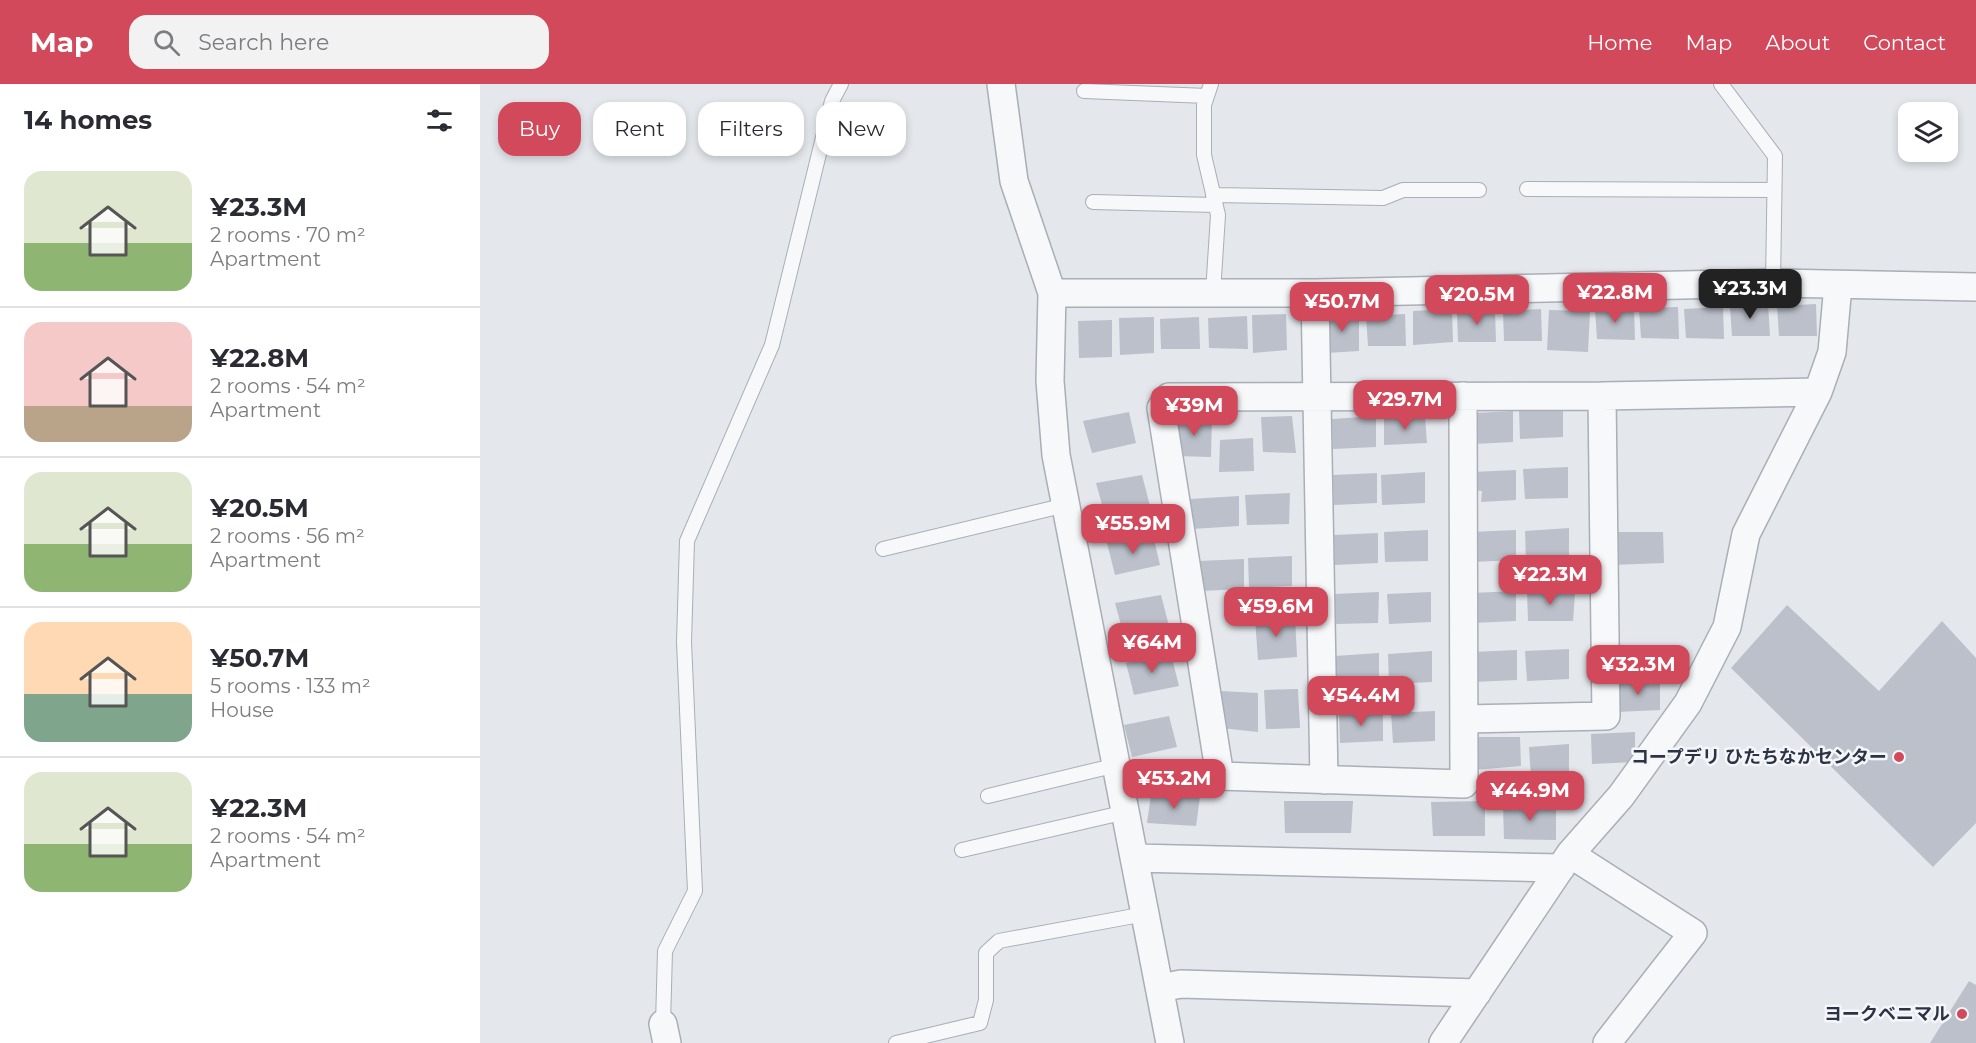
<!DOCTYPE html>
<meta charset="utf-8">
<style>
body{margin:0;font-family:Montserrat,"Noto Sans JP",sans-serif;background:#f2f2f3;color:#2b2b33;height:100vh;display:flex;flex-direction:column;font-size:22px;white-space:nowrap}
*{box-sizing:border-box;margin:0}
p{font-size:20px;color:#7c7c81}
.icon{flex:none;width:33px;height:33px;fill:none;stroke:currentColor;stroke-width:2;stroke-linecap:round;stroke-linejoin:round}
.map{position:relative;flex:1;overflow:hidden}
.details{display:flex;flex-direction:column;background:#fff;width:480px}
.details>*{flex:none}
.top-card{position:absolute;left:18px;top:18px;width:570px;height:54px;display:flex;gap:12px}
.fabs{position:absolute;left:1418px;top:18px;display:grid;gap:12px}
.fabs a{display:grid;place-items:center;width:60px;height:60px;border-radius:12px;background:#fff;box-shadow:0 3px 9px #0003;font-size:30px}
.price{position:absolute;translate:-50% -51px;padding:0 14px;border-radius:12px;background:#d1495b;color:#fff;font-size:20px;line-height:39px;filter:drop-shadow(0 2px 3px #0008)}
.price::after{content:'';position:absolute;left:50%;top:36px;width:18px;height:14px;margin-left:-9px;background:inherit;clip-path:polygon(0 0,100% 0,50% 100%)}
.price.active{background:#222;color:#fff}
ul{padding:0;list-style:none}
li{display:flex;align-items:center;gap:18px;height:150px;padding:0 24px}
li+li{border-top:2px solid #e1e1e2}
li span{display:grid;place-items:center;flex:none;width:168px;height:120px;border-radius:18px;color:#555}
li>.icon{margin-inline-start:auto}
span .icon{width:72px;height:72px;fill:#fffc;stroke-width:1}
li b{font-size:26px}
h2{display:flex;justify-content:space-between;align-items:center;height:72px;padding:0 24px;font-size:26px}
.tag{padding:0 21px;border-radius:18px;background:#fff;box-shadow:0 3px 9px #0003;font-size:21px;line-height:54px}
.tag.active{background:#d1495b;color:#fff}
header{display:flex;align-items:center;gap:36px;box-sizing:border-box;height:84px;padding:0 30px;background:#d1495b;color:#fff}
header strong{font-size:28px}
nav{display:flex;gap:33px;margin-inline-start:auto;font-size:21px}
.search{width:420px;height:54px;background:#f2f2f3;display:flex;align-items:center;gap:15px;box-sizing:border-box;padding:0 21px;border-radius:18px;color:#7c7c81;font-size:22px}
main{display:flex;flex:1;min-height:0}
.map>svg:first-child{display:block}
</style>
<header>
<strong>Map</strong>
<div class="search"><svg class="icon" aria-label="search" viewBox="0 0 24 24"><circle cx="10" cy="10" r="6"/><path d="M15 15l6 6"/></svg>Search here</div>
<nav><a>Home</a><a>Map</a><a>About</a><a>Contact</a></nav>
</header>
<main>
<section class="details">
<h2>14 homes<svg class="icon" aria-label="filters" viewBox="0 0 24 24"><path d="M4 7h16M4 17h16"/><circle cx="9" cy="7" r="2"/><circle cx="15" cy="17" r="2"/></svg></h2>
<ul>
<li><span style="background:linear-gradient(#dfe7d0 60%,#8fb573 0)"><svg class="icon" aria-label="home" viewBox="0 0 24 24"><path d="M3 11l9-7 9 7M6 9v11h12V9"/></svg></span><div><b>¥23.3M</b><p>2 rooms · 70 m²</p><p>Apartment</p></div></li>
<li><span style="background:linear-gradient(#f6c9c9 70%,#b9a48a 0)"><svg class="icon" aria-label="home" viewBox="0 0 24 24"><path d="M3 11l9-7 9 7M6 9v11h12V9"/></svg></span><div><b>¥22.8M</b><p>2 rooms · 54 m²</p><p>Apartment</p></div></li>
<li><span style="background:linear-gradient(#dfe7d0 60%,#8fb573 0)"><svg class="icon" aria-label="home" viewBox="0 0 24 24"><path d="M3 11l9-7 9 7M6 9v11h12V9"/></svg></span><div><b>¥20.5M</b><p>2 rooms · 56 m²</p><p>Apartment</p></div></li>
<li><span style="background:linear-gradient(#ffd9b3 60%,#7fa58c 0)"><svg class="icon" aria-label="home" viewBox="0 0 24 24"><path d="M3 11l9-7 9 7M6 9v11h12V9"/></svg></span><div><b>¥50.7M</b><p>5 rooms · 133 m²</p><p>House</p></div></li>
<li><span style="background:linear-gradient(#dfe7d0 60%,#8fb573 0)"><svg class="icon" aria-label="home" viewBox="0 0 24 24"><path d="M3 11l9-7 9 7M6 9v11h12V9"/></svg></span><div><b>¥22.3M</b><p>2 rooms · 54 m²</p><p>Apartment</p></div></li>
</ul>
</section>
<div class="map">
<svg width="1496" height="959" viewBox="0 0 1496 959">
<rect width="100%" height="100%" fill="#e4e7ec"/>
<!-- building -->
<path fill="#bbc0ca" d="M1288 220 1290 252H1252L1250 222Z
M1336 220 1337 252H1299L1297 222Z
M1198 223 1199 255 1161 254 1159 224Z
M1243 223 1244 255 1206 254 1204 225Z
M1154 224 1155 256 1117 255 1115 225Z
M972 225 973 258 933 261V227Z
M1061 225 1062 257H1024L1023 227Z
M1015 226 1016 258H978L977 228Z
M1069 226 1110 227 1108 268 1067 266Z
M806 230 807 266 773 269 772 231Z
M879 230V267L846 269 845 231Z
M925 230 926 262H888L886 232Z
M767 232 768 265 729 264 728 234Z
M674 233V269L640 271 639 234Z
M719 233 720 265H681L680 235Z
M632 236V273L599 274 598 237Z
M1083 323V353L1040 355 1039 325Z
M1033 327V358L994 360 995 329Z
M649 328 656 359 612 369 603 337Z
M697 332 732 333 731 373 696 372Z
M812 332 816 369 783 368 781 333Z
M896 332V363L853 365 852 335Z
M945 333 947 359 904 361V335Z
M773 354 774 387 739 388 740 356Z
M1088 383V414L1045 415 1043 385Z
M1036 386V416L1001 418 1002 407 992 406V388Z
M945 388V419L902 421 901 391Z
M897 389V419L854 421 853 391Z
M662 391 670 422 625 431 616 399Z
M810 409 809 440 767 441 765 411Z
M759 412V442L712 445 710 415Z
M1089 444V475L1046 477 1045 447Z
M948 446V477L905 478 904 448Z
M1036 446V476L993 478 991 448Z
M1134 448H1183L1184 479 1131 481Z
M898 449V479L855 481 854 451Z
M673 451 680 481 635 491 627 459Z
M812 472V502L769 504 768 474Z
M764 475V505L721 507 719 477Z
M1036 507V537L993 539 992 509Z
M1047 507 1095 509 1093 537H1048Z
M899 508 898 539 856 540 854 510Z
M951 508V538L909 540 907 510Z
M681 511 689 542 644 552 635 519Z
M1307 521 1399 607 1462 537 1496 574V739L1453 783 1251 584Z
M815 532 817 573 778 576 775 534Z
M1089 565V595L1047 597 1045 567Z
M1037 566V596L994 598 993 568Z
M952 567V598L909 600 908 570Z
M899 569V600L856 602 855 572Z
M691 570 699 602 654 611 646 579Z
M1180 596V626L1137 628 1136 598Z
M818 605 820 644 786 645 784 606Z
M741 607 778 609V648L741 644Z
M903 626V657L860 659 859 629Z
M955 627V657L913 659 911 629Z
M689 632 697 663 652 673 644 641Z
M1155 648V678L1112 680 1111 650Z
M993 653H1040L1041 682 994 686Z
M1089 660V691L1051 693 1049 663Z
M671 711 720 713 716 742 667 739Z
M804 717H873L871 749H805Z
M1005 717V752H953L951 718Z
M1076 721V756L1024 755 1023 722Z
M1489 897 1496 901V959H1450Z"/>
<g fill="none" stroke-linecap="round" stroke-linejoin="round">
<defs>
<path id="lane" d="M731 0 724 21V71L738 131 733 209
M1241 0 1295 72 1293 199
M604 7 727 12
M1047 105 1294 106
M733 111 903 114 923 106H999
M613 118 735 121
M403 465 586 421
M508 712 637 681
M482 766 646 728
M183 940 185 867 215 807 204 558 207 457 292 261 352 17 361 0
M416 959 500 939 506 916V869L519 857 665 830"/>
<path id="street" d="M521 0 534 97 572 209 570 297 576 371 690 959
M572 209H835L1293 199 1496 203
M835 209 844 696
M983 312 984 700 740 692 681 324 689 313 1122 312 1338 308
M984 635 1126 632 1122 312
M1090 770 1213 849 1127 959
M655 774 1081 784
M680 904 701 900 997 909
M183 940 187 959
M963 959 1090 770 1141 712 1208 619 1247 543 1266 450 1338 308 1352 268 1358 201"/>
</defs>
<!-- lane casing -->
<use href="#lane" stroke="#a9aeb7" stroke-width="16"/>
<!-- street casing -->
<use href="#street" stroke="#a9aeb7" stroke-width="30"/>
<!-- lane -->
<use href="#lane" stroke="#f7f8fa" stroke-width="14"/>
<!-- street -->
<use href="#street" stroke="#f7f8fa" stroke-width="27"/>
</g>
<!-- markers -->
<g fill="#d1495b" stroke="#f4f6f9" stroke-width="2">
<circle cx="1419" cy="673" r="6"/>
<circle cx="1482" cy="930" r="6"/>
</g>
<g text-anchor="middle" dominant-baseline="central" stroke-width="5" stroke-linejoin="round" paint-order="stroke">
<!-- poi labels -->
<g font-size="18" font-weight="bold" fill="#2b3445" stroke="#f4f6f9" text-anchor="end">
<text x="1407" y="673">コープデリ ひたちなかセンター</text>
<text x="1470" y="930">ヨークベニマル</text>
</g>
</g>
</svg>
<div class="fabs">
<a><svg class="icon" aria-label="layers" viewBox="0 0 24 24"><path d="M12 4l9 5-9 5-9-5zM3 14l9 5 9-5"/></svg></a>
</div>
<b class="price active" style="left:1270px;top:236px">¥23.3M</b>
<b class="price" style="left:1135px;top:240px">¥22.8M</b>
<b class="price" style="left:997px;top:242px">¥20.5M</b>
<b class="price" style="left:862px;top:249px">¥50.7M</b>
<b class="price" style="left:925px;top:347px">¥29.7M</b>
<b class="price" style="left:714px;top:353px">¥39M</b>
<b class="price" style="left:653px;top:471px">¥55.9M</b>
<b class="price" style="left:1070px;top:522px">¥22.3M</b>
<b class="price" style="left:796px;top:554px">¥59.6M</b>
<b class="price" style="left:672px;top:590px">¥64M</b>
<b class="price" style="left:1158px;top:612px">¥32.3M</b>
<b class="price" style="left:881px;top:643px">¥54.4M</b>
<b class="price" style="left:694px;top:726px">¥53.2M</b>
<b class="price" style="left:1050px;top:738px">¥44.9M</b>
<div class="top-card">
<a class="tag active">Buy</a>
<a class="tag">Rent</a>
<a class="tag">Filters</a>
<a class="tag">New</a>
</div>
</div>
</main>
